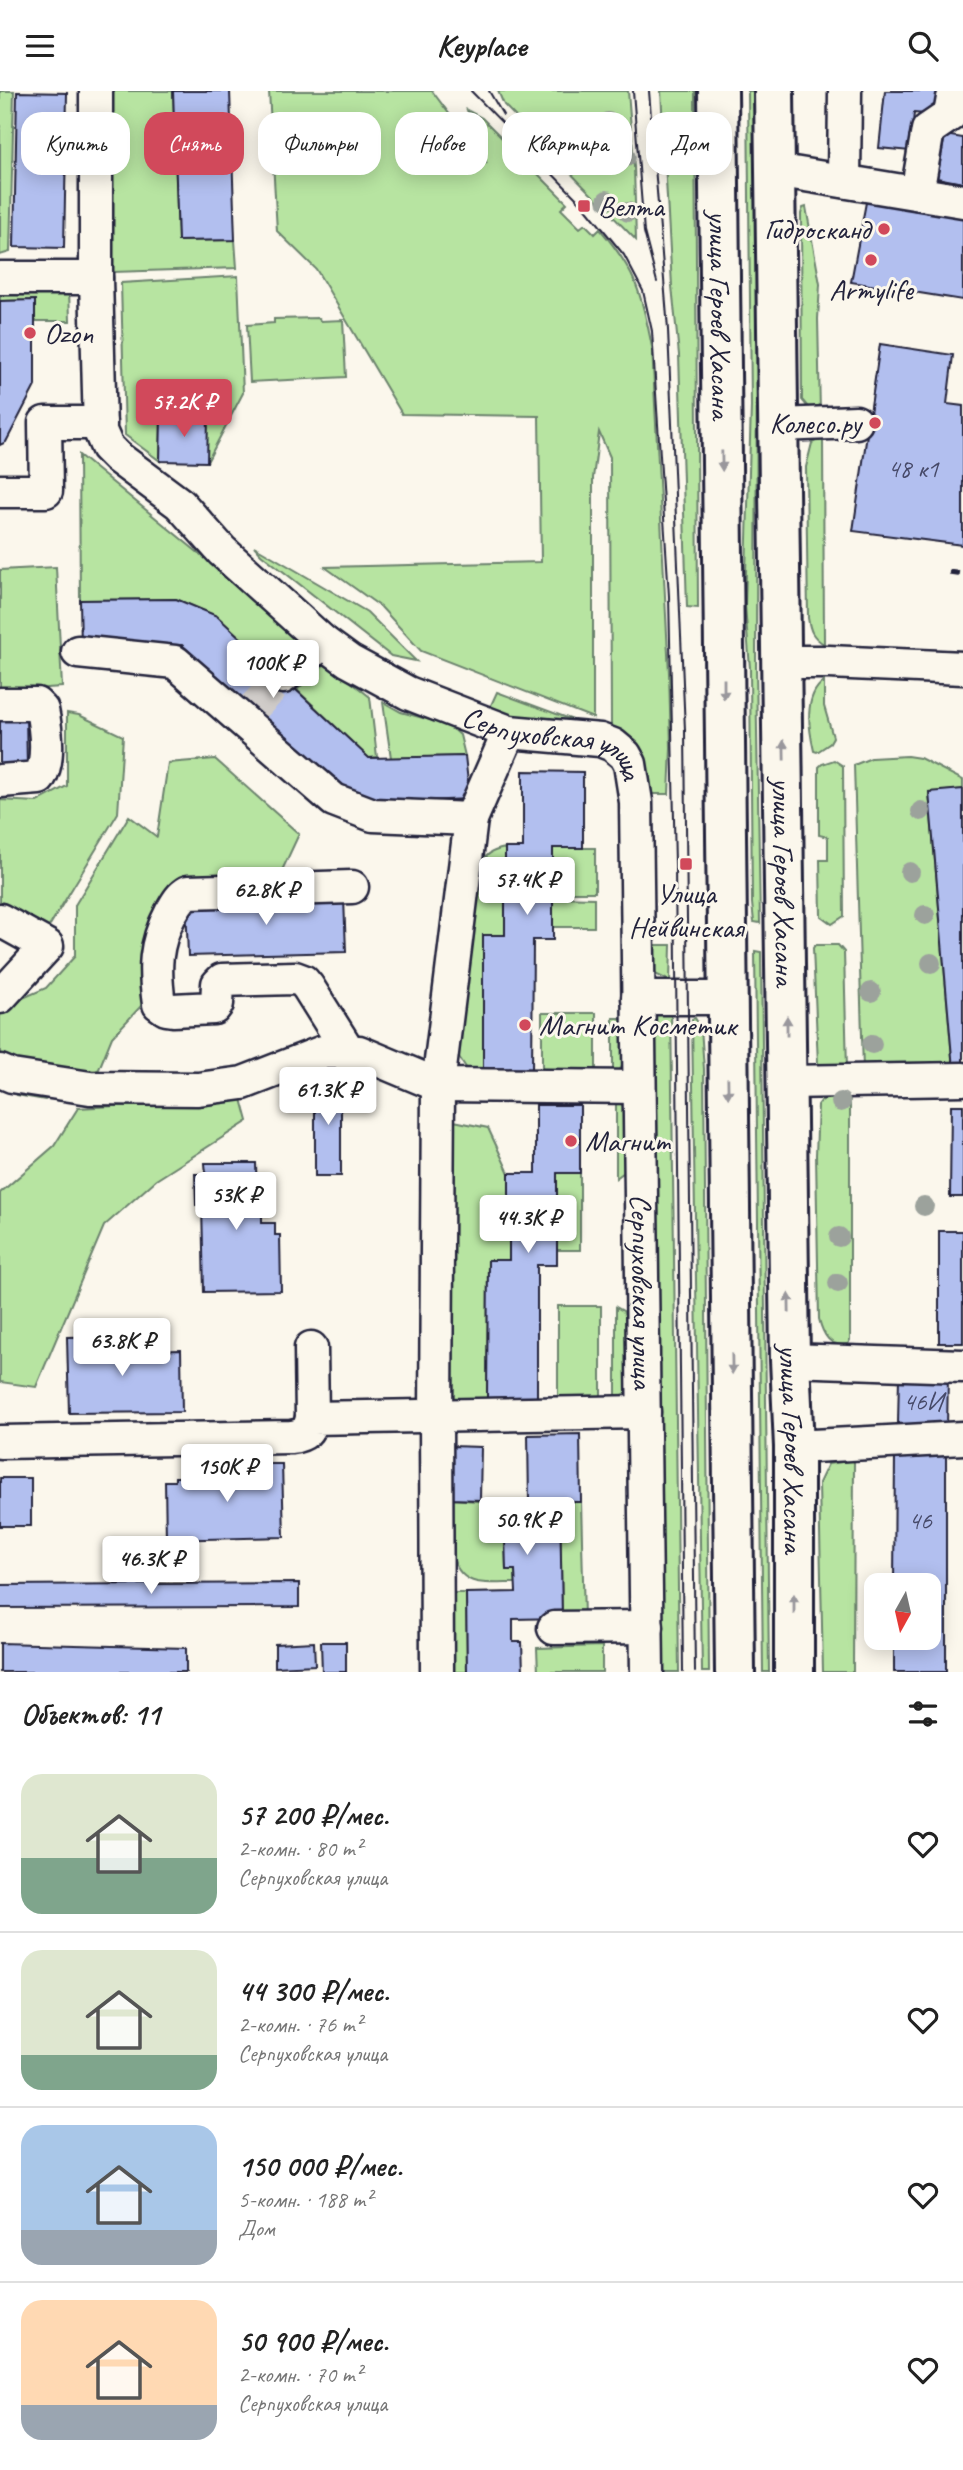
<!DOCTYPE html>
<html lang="ru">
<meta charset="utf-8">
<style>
body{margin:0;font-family:Caveat,sans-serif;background:#f2f2f2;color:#222;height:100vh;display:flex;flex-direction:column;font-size:26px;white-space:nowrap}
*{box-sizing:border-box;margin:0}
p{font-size:23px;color:#767676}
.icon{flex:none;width:38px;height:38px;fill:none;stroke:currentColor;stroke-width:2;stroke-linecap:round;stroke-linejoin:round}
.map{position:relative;height:1581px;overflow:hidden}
.panel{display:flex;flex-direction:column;background:#fff;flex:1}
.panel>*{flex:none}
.banner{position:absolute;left:21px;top:21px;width:922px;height:63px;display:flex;gap:14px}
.needle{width:46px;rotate:188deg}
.fabs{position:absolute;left:864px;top:1482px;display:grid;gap:14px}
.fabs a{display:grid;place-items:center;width:77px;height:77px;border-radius:14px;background:#fff;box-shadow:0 4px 18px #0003;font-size:35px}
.price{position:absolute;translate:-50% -60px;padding:0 16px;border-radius:7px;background:#fff;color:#222;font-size:23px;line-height:46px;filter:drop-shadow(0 2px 4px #0008)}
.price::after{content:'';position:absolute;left:50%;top:42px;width:21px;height:16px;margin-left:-10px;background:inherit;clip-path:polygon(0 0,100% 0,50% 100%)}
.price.current{background:#d1495b;color:#fff}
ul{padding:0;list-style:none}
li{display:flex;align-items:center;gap:21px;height:175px;padding:0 21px}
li+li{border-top:2px solid #e0e0e0}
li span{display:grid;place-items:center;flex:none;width:196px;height:140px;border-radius:21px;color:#555}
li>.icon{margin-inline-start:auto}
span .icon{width:84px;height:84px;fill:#fffc;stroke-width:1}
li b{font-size:30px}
h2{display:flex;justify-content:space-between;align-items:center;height:84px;padding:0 21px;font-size:30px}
.chip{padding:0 24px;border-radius:21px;background:#fff;box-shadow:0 4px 18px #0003;font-size:24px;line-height:63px}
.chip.current{background:#d1495b;color:#fff}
header{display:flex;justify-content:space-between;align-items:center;height:91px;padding:0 21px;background:#fff;font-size:32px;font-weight:600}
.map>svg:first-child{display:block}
</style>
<header><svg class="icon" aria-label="menu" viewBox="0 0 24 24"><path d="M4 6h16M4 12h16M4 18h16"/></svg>Keyplace<svg class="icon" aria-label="search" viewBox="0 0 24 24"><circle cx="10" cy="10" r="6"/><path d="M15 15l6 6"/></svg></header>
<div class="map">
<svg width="963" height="1581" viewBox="0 0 963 1581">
<rect width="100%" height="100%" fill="#fbf7ec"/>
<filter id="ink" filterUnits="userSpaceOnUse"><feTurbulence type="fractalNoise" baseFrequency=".0143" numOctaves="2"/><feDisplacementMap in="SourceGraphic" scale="14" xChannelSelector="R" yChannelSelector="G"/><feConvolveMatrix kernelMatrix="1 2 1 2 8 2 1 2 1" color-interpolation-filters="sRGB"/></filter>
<g filter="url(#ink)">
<!-- green -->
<path fill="#b7e4a1" stroke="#6c836e" stroke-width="2" d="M0 0H14L10 161 0 164Z
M106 0H173L178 150 235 149 237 177 113 181Z
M269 0H432L487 73 467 19 482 27 567 112 561 118 580 137 585 133 595 143 600 138C636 180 642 204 652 256L669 582 671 657 669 703H653L649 699 627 647 611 635 610 366 599 341 593 387V627L421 560 381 516 325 476 541 471 539 325 402 323 316 178 277 140Z
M498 0H628L634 75 636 149 504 14Z
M661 0H695L698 517 687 516 679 264 672 195Z
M748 0H754L757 222 756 576 760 832 754 831 752 812 750 577 745 514 751 315Z
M806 116 820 193 818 228 820 321H812L802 309 801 123 803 117Z
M238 185 243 302 207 371V327L161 326 160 370 125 344 121 192Z
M69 197 70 230H35V209L0 210V200Z
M319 227 320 230 343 229 346 286 250 291 247 234 274 232V228Z
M823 346 824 553C812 546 810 539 808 527L806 376 812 352Z
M79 364 307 551 277 580 217 525 176 508 80 509Z
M254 455 367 521 416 570 391 565 261 463Z
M56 476 62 596 0 600V479Z
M326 571 370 606 377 666 369 667 297 599Z
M824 590V615L833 646 829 653 817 661 814 660C809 638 803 605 824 590Z
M497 601 589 635 487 623Z
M383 611 401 621 449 634 460 644 465 665 391 667Z
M67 622 79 624 123 645 118 722 44 844 0 819V709L37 711 67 695Z
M907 665 920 667 963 689V698L929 702 953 978 863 979 854 674 871 667Z
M215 668 299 743 278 788 211 790 155 858 142 914 112 946 99 978 45 1009 17 1004 0 985V917L46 897 75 865V814L129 725 157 746 168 672Z
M834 669 843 675 844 825 832 833 821 825 820 769H828V746L819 744V676L822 673Z
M505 757V844L483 983 467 978 455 960 478 778C485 764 490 760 505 757Z
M553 757H595V801H553Z
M553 806 594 807V836H553Z
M646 854H671L670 890 653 882Z
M815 854H838L844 861 847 978 825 977 818 973 813 857Z
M755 860 761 861 769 1581H763Z
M671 915 679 1581H662L653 930 657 920Z
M542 922H596V984L542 983Z
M613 927H627C626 944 631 976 613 984Z
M695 927 701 937 704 978 709 1581H702L692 928Z
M850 999V1249L848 1253C830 1257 823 1244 819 1228L816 1064 818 1014 821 1010Z
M616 1006C632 1017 627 1060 627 1079L616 1087Z
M242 1008 248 1030 156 1089 104 1135 36 1296 0 1291V1102L54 1055 78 1017Z
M444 1028 488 1037 509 1082V1169H488L487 1307H446Z
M557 1082H580V1159H557Z
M558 1215H601V1308H558Z
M616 1216 623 1220 628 1230V1297L626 1302 616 1308Z
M854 1369 853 1581H823L819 1392 828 1373Z
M450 1408 504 1412 506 1479H515L516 1492C503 1492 489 1493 477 1491 443 1484 451 1435 450 1408Z
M560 1411H581L584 1527H562Z
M450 1502H466L467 1581H450Z
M602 1555V1581H538L537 1557Z"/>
<!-- building -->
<path fill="#b2bfef" stroke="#22223b" stroke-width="2" d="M173 0H230L235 149 178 150Z
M885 0H941L938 24 914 22 910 60 879 57Z
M17 1 67 2 64 157 14 156Z
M945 44 963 47V92L937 87Z
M867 106 963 126V209L851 191Z
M35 209V295L6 351 0 354V210Z
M880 253 953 264 947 313 963 315V454L853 440Z
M161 326 208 327 207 371 160 370Z
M176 508 217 525 369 667 465 665 470 708 373 712 338 699 182 554 81 555 80 509Z
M26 623 27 677 0 678V624Z
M523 680 583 681V757H553V849H533L532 983H483V844H505V757H523Z
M963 698V977L953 978 929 701Z
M344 807 346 861 188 865 186 811Z
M315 988H341V1085H315Z
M536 1014H580V1082H557V1174H537V1307H487L488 1169H509V1082H536Z
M951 1014H963V1106H950Z
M205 1072H256L257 1110H262V1132H275V1144H280L281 1200 204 1201 202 1114H196L195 1083H206Z
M939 1140H963V1252H939Z
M122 1245V1257L139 1256V1260L181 1259 182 1321 69 1322 67 1246Z
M899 1285 948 1286 947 1335 898 1333Z
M580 1343 581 1411H560L562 1527 513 1528V1551H522L523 1581H467L466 1502 516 1501 515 1479H506L504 1412H529L528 1344Z
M451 1355 481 1356 480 1409 450 1408Z
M895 1363H946V1581H894V1547H929V1494H894Z
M223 1373H282L284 1446 166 1449 165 1390H175V1386H223Z
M0 1387H31V1435H0Z
M299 1492V1516L0 1517V1494Z
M314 1551 315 1574 275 1576V1553Z
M321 1551H346V1581H322Z
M0 1552 186 1557V1581H0Z"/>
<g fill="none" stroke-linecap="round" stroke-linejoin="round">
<!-- minor-tunnel -->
<path stroke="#d0ccc9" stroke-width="32" stroke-dasharray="32 16" stroke-linecap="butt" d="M251 619 283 586"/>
<defs>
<g id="minor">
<path id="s1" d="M96 0V187L100 340 107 356 117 366 180 413 222 460 323 551 349 570 408 602 509 641 600 649 613 654 625 664 630 673 636 711 647 1581"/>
<path d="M775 79 963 110"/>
<path d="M844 90 845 0"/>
<path d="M917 102 928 39 950 24 953 7"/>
<path d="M0 187H96"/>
<path d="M780 334 856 331"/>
<path d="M0 400H46L45 332H100"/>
<path d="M78 561 175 571 334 709 373 724 471 728 509 641"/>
<path d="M783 571H829L963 577"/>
<path d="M283 586 323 551"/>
<path d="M0 613H36L42 619C46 638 50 671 39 687L0 690"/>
<path d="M0 829 47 855 0 906"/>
<path d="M638 907H727"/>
<path d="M349 961 308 896 303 890 295 887 222 889 218 893 217 913 214 917 173 919 166 918 159 913C154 878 154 854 171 822 176 814 179 806 188 801L352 796"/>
<path d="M0 980 12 985 90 997 198 998 243 992 323 961H359L438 994 639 996"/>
<path d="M787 991 963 988"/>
<path d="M311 1257 312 1327"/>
<path d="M790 1269 963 1275"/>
<path d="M0 1351 291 1346C305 1344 309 1340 312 1327L644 1321"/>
<path d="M794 1356 963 1347"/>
<path d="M554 1537 647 1536"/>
<path d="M437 1581 436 1325 438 994 471 728"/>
</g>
<g id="major">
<path id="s2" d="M718 0 735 1581"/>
<path id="s3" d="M774 0 790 1269 794 1356V1581"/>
</g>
</defs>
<!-- minor casing -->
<use href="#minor" stroke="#22223b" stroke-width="37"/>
<!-- major casing -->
<use href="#major" stroke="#22223b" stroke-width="44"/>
<!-- minor -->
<use href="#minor" stroke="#fbf7ec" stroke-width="32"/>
<!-- major -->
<use href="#major" stroke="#fbf7ec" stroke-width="38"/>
<!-- tram -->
<path stroke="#22223b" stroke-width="2" d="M471 0 584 115 624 164 643 200 652 240 669 505 675 773 683 1581
M489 0 503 24
M633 0 644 141 657 191
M649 0 668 239 685 639 695 1581"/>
<!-- rail -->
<path stroke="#22223b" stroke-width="5" stroke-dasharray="10 5" stroke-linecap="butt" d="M949 481 963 483"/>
</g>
<!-- trees -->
<g fill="#9ca29c">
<circle cx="608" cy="31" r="10"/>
<circle cx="626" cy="66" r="10"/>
<circle cx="607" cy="109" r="10"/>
<circle cx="628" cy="121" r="10"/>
<circle cx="921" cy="720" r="10"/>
<circle cx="910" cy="781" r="10"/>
<circle cx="925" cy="824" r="10"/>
<circle cx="931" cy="872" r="10"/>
<circle cx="871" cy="901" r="10"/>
<circle cx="872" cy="953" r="10"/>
<circle cx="841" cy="1011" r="10"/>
<circle cx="924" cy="1115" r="10"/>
<circle cx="839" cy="1146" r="10"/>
<circle cx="838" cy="1192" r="10"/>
</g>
<!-- one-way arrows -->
<defs><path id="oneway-solid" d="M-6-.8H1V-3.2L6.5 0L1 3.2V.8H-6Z" transform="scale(1.75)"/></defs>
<g fill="#99979c">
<use href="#oneway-solid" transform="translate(722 370) rotate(89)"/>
<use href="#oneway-solid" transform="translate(724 598) rotate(90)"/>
<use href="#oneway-solid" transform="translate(784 659) rotate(-91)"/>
<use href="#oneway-solid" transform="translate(787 935) rotate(-90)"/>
<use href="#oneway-solid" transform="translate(728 997) rotate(89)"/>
<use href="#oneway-solid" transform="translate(789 1212) rotate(-91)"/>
<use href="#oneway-solid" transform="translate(732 1273) rotate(89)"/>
<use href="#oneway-solid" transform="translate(794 1513) rotate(-90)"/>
</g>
</g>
<!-- markers -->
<g fill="#d1495b" stroke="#fbf7ec" stroke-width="2.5">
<rect x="577" y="108" width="14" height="14" rx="3.5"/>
<circle cx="884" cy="138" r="7"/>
<circle cx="871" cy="169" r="7"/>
<circle cx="30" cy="242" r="7"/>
<circle cx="875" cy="332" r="7"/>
<rect x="679" y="766" width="14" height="14" rx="3.5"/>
<circle cx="525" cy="934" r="7"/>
<circle cx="571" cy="1050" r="7"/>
</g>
<g text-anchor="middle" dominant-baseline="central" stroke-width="6" stroke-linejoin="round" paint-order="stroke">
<!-- number labels -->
<g font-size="26" fill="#464968">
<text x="913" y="377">48 к1</text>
<text x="923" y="1310">46И</text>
<text x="920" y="1429">46</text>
</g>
<!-- poi labels -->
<g font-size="30" fill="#22223b" stroke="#fbf7ec" text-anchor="start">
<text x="598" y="115">Велта</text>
<text x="870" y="138" text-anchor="end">Гидросканд</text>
<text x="871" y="198" text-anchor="middle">Armylife</text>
<text x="44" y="242">Ozon</text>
<text x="861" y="332" text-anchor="end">Колесо.ру</text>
<text x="686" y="802" text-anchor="middle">Улица<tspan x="686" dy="34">Нейвинская</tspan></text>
<text x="539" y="934">Магнит Косметик</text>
<text x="585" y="1050">Магнит</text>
</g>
<!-- street labels -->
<g font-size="30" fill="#22223b" stroke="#fbf7ec">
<text stroke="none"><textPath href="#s2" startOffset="224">улица Героев Хасана</textPath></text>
<text stroke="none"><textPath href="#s1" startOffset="906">Серпуховская улица</textPath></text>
<text stroke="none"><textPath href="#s3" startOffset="791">улица Героев Хасана</textPath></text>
<text stroke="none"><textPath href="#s1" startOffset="1516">Серпуховская улица</textPath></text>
<text stroke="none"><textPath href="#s3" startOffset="1358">улица Героев Хасана</textPath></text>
</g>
</g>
</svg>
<div class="fabs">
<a><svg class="needle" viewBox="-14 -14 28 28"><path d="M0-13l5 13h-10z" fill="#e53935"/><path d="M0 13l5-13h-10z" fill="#767676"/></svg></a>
</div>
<b class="price current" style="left:184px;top:348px">57.2K ₽</b>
<b class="price" style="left:273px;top:609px">100K ₽</b>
<b class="price" style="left:527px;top:826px">57.4K ₽</b>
<b class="price" style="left:266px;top:836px">62.8K ₽</b>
<b class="price" style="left:328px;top:1036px">61.3K ₽</b>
<b class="price" style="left:236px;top:1141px">53K ₽</b>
<b class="price" style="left:528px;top:1164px">44.3K ₽</b>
<b class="price" style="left:122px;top:1287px">63.8K ₽</b>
<b class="price" style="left:227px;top:1413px">150K ₽</b>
<b class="price" style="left:527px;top:1466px">50.9K ₽</b>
<b class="price" style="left:151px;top:1505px">46.3K ₽</b>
<div class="banner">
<a class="chip">Купить</a>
<a class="chip current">Снять</a>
<a class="chip">Фильтры</a>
<a class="chip">Новое</a>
<a class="chip">Квартира</a>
<a class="chip">Дом</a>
</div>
</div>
<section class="panel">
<h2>Объектов: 11<svg class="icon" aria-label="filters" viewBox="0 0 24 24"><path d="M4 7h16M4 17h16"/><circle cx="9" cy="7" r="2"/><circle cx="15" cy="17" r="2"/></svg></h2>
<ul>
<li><span style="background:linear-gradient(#dfe7d0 60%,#7fa58c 0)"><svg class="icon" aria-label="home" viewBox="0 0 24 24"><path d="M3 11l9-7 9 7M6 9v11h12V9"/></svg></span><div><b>57 200 ₽/мес.</b><p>2-комн. · 80 m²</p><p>Серпуховская улица</p></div><svg class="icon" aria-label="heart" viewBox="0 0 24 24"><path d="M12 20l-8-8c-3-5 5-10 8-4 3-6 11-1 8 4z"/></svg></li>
<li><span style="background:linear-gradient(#dfe7d0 75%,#7fa58c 0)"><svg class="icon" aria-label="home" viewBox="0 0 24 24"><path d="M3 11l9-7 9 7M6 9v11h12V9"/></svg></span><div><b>44 300 ₽/мес.</b><p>2-комн. · 76 m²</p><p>Серпуховская улица</p></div><svg class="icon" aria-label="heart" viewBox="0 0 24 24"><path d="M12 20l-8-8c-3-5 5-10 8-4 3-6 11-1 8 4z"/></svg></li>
<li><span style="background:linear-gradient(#a9c7e8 75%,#9aa5b1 0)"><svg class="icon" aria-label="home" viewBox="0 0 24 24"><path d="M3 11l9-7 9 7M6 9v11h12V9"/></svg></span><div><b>150 000 ₽/мес.</b><p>5-комн. · 188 m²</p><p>Дом</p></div><svg class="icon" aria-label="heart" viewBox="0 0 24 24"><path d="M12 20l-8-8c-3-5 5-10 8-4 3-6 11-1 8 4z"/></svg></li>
<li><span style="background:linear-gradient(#ffd9b3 75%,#9aa5b1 0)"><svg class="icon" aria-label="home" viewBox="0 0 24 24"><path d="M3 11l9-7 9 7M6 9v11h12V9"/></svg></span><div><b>50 900 ₽/мес.</b><p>2-комн. · 70 m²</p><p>Серпуховская улица</p></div><svg class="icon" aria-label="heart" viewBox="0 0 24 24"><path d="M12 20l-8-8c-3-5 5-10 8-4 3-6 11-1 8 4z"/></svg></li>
</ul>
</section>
